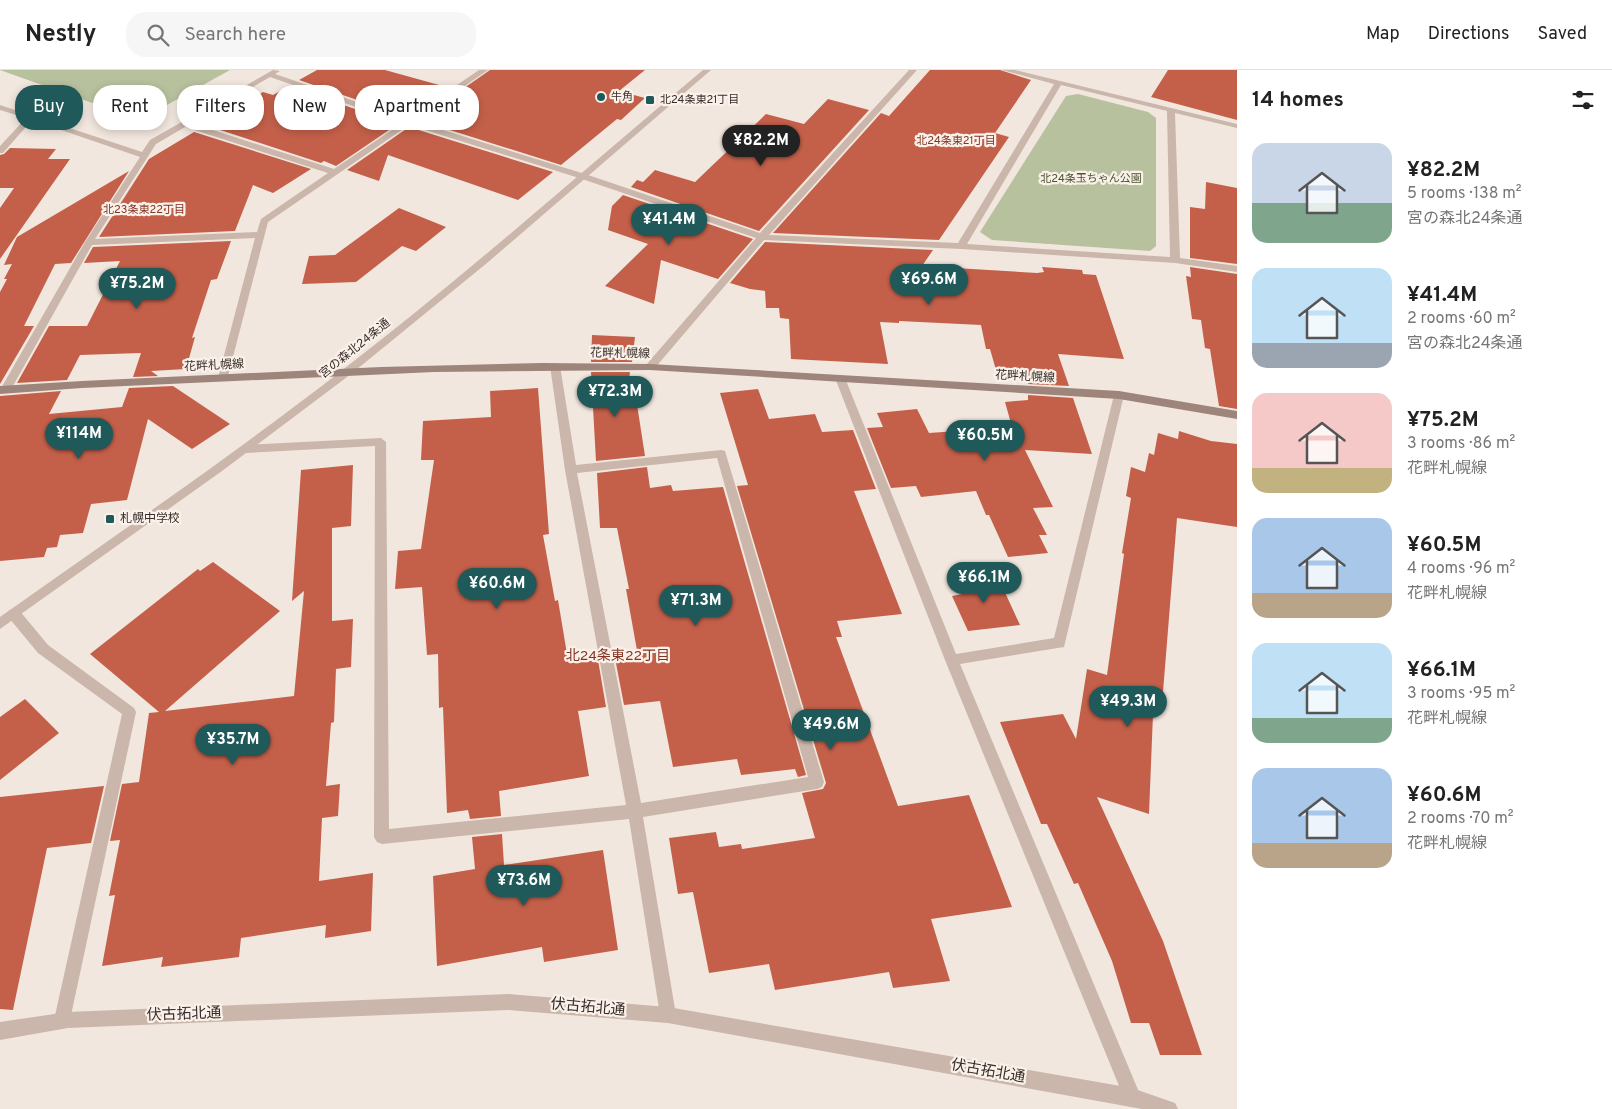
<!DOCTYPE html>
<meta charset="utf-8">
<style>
body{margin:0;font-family:Overpass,"Noto Sans JP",sans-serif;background:#f6f6f6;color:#222;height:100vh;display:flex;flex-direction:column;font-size:19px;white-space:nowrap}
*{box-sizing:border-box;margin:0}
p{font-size:16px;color:#767676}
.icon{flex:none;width:28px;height:28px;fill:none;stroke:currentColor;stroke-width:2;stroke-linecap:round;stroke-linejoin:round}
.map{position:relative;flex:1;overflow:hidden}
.sheet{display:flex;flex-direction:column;background:#fff;width:375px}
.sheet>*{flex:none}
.banner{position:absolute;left:15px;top:15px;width:475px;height:45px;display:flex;gap:10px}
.price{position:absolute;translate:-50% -42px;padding:0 11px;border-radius:18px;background:#1f5959;color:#fff;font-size:16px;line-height:32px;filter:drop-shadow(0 1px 2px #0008)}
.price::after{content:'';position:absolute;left:50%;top:30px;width:15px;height:11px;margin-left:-8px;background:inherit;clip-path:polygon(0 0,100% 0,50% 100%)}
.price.on{background:#222;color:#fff}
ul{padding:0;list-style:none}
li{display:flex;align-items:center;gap:15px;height:125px;padding:0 15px}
li span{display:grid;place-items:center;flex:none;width:140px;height:100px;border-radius:15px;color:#555}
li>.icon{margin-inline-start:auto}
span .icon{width:60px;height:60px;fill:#fffc;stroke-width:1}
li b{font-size:21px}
h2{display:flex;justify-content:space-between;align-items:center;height:60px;padding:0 15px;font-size:21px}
.pill{padding:0 18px;border-radius:20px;background:#fff;box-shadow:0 2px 8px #0003;font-size:18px;line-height:45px}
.pill.on{background:#1f5959;color:#fff}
header{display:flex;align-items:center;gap:30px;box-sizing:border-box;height:70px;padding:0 25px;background:#fff;border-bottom:1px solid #e0e0e0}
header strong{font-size:24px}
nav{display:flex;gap:28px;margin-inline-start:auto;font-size:18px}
.search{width:350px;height:45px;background:#f6f6f6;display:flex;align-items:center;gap:12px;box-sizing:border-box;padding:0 18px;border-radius:20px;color:#767676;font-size:19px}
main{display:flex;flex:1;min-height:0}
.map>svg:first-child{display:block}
</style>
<header>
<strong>Nestly</strong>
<div class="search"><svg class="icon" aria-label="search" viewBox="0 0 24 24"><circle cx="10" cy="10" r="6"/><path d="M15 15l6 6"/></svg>Search here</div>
<nav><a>Map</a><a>Directions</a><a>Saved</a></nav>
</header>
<main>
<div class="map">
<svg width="1237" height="1039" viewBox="0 0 1237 1039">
<rect width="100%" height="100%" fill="#f2e7de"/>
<!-- green -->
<path fill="#b8c19e" d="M0 0H230L140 50Z
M1078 24 1148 42 1156 48V176L1150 181 992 170 980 162 1066 26Z"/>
<!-- building -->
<path fill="#c4604a" d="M317 0H385L450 18 407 47 299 10Z
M490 0H645L619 21 645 28 621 50 617 49 561 95 418 50Z
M930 0H1000L1031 10 995 63 1009 67 939 170 773 163 881 43 889 46Z
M1168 0H1237V50L1151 27Z
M289 16 398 54 336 96 324 91 321 93 205 55 263 22 273 25Z
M828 29 869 40 759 161 631 117 637 110 643 112 655 100 695 112 766 44 804 54Z
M409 57 553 102 518 130 388 85 379 111 347 100Z
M194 62 311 99 273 123 253 115 235 161 99 167 149 89Z
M10 78 56 79 48 89H70L0 189V138L14 118H0V85L4 84Z
M129 101 71 193 55 194 24 256H34L0 314V222L7 209H4L12 194 4 195 17 167Z
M1206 112 1237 118V194L1190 188V137L1205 139Z
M623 125 753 169 718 209 661 190 654 234 605 216 648 174 608 160 612 136Z
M399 138 446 157 416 181 402 176 356 212 302 214 309 186 335 185Z
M231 171 217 209 211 210 192 268 195 267 186 299 151 301 158 306 133 307 141 283 80 285 67 310 17 313 49 256H87L120 191 84 193 93 177Z
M765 172 933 180 922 196 1037 203 1044 202 1042 197 1082 200 1083 204 1096 205 1124 289 1058 284 1069 316 1028 314V302L996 300 990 279H986L981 255 899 251V253L880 252 888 294 791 289 789 249 780 248 779 238H766L765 221 750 219 730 213Z
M1190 197 1237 204V339L1219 336 1210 279 1205 278 1201 250 1192 249 1186 206 1191 207Z
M592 265 635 267 632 292H591Z
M591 302H630L626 329 636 328 645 386 596 391Z
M173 316 230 354 192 379 148 349 127 430 91 434 83 463 60 465 57 477 47 478 44 487 0 491V326L61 321 49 344 122 337 129 318Z
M538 318 549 464 543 465 555 531 558 530 568 590 574 589V593L598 590 606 637 578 641 589 706 499 721 501 746 470 749 468 740 447 743 443 637 439 638 438 584 427 585 422 517 395 519 398 481 421 479 434 390H421L423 351 491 347 490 321Z
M758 319 769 349 815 344 822 362 853 360 876 419 854 421 902 544 837 551 842 567H836L898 736 969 725 1012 837 931 849 950 911 893 918 889 902 775 920 769 894 709 903 693 822 678 824 669 768 716 762 719 777 741 774 742 779 815 768 802 723 823 719 826 713 737 416 748 415 720 323Z
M1028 325 1073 328 1092 384 1025 380 1053 437 1033 438 1047 465H1039L1048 483 1008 487 989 445H986L976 421 921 427 916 416 891 418 867 358 883 357 877 343 917 339 929 363 1012 357 1005 332 1028 330Z
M1179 361 1211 371 1237 374V457L1177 448 1163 622 1154 619 1149 744 1097 727 1163 871 1202 985H1160L1149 953H1131L1112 891 1078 813 1074 814 1047 754H1041L1000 652 1063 644 1076 669 1087 599 1107 605 1124 484 1122 483 1131 428 1126 426 1131 397 1145 402 1149 383 1154 385 1158 363 1178 369Z
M353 395 351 456 332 458V551L353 549 351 597 336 599 334 652 331 653 326 716 340 714 338 746 322 748 319 811 373 803 371 861 325 868 326 855 241 868 239 887 161 897 163 887 102 896 115 825 109 826 120 770 110 771 122 714 139 712 149 643 159 642 90 584 198 499 200 501 213 492 280 541 165 641 294 626 304 521 292 531 301 400Z
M647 397 650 418 671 415 673 421 723 417 806 705 798 707 795 699 741 705 737 689 673 697 660 631 624 635 615 588 638 586 626 519H629L617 458H600L597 403Z
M997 505 1020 555 968 561 952 526 962 524 956 510Z
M25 629 59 663 0 710V647Z
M104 716 91 773 47 778 13 940 0 939V727Z
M502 764 504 795 603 780 618 880 544 892 542 877 437 896 433 806 475 799 472 767Z"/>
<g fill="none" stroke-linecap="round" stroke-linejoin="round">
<!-- minor -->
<path fill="#cab6aa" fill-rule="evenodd" d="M273 0 280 1 275 4 407 49 479 0H488L414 51 585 104 760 163 909 0H917L769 165 958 173 1054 14 1002 0H1015L1237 54V58L1175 43 1180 188 1237 196V202L1175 193 961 179 764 170 654 299H646V295L756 168 579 108 409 55 268 152 227 310 223 311 218 308 255 168 92 175 9 323H1L0 320 85 172 140 87 32 50 3 83H0V76L26 48 0 40V35L142 82 150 70ZM270 7 402 53 334 99 191 53ZM1061 15 1167 41 1170 187 967 174ZM185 57 328 103 261 149 257 162 95 169 156 74Z
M555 293 560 296 576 395 721 380 725 381 824 712 822 717 817 719 643 747 676 945 674 951 668 953 662 951 660 945 629 749 382 774 377 772 374 767 375 376 246 383 240 379 246 375 381 368 386 372 389 759 626 735 565 400 550 296ZM717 388 808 707 641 733 577 403Z
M840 305 845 308 956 584 1054 568 1114 325 1119 321 1124 325 1064 577 960 594 1141 1027 1138 1033 1132 1036 1126 1033 945 590 835 308Z
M14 539 19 540 48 575 134 638 136 642 70 950 68 956 62 958 56 956 54 950 122 644 38 583 9 548 8 544 9 540Z"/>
<!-- tertiary -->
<path fill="#cab6aa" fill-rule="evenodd" d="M703 0H711L487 193 351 304 222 401 0 559V547C116 465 233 385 345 298 468 203 584 100 703 0Z
M508 924 668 937 1132 1018 1175 1033 1178 1039H1142L668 953 508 940 68 958 0 970V952L68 942Z"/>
<!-- secondary -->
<path fill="#9e857b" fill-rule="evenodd" d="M542 293 650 294 1119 321 1237 341V349L1119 329 650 300 434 302 82 318 0 324V316L82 311 381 297Z"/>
</g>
<!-- markers -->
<g fill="#1f5959" stroke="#faf2ea" stroke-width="2">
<circle cx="601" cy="27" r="5"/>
<rect x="645" y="25" width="10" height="10" rx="2.5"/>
<rect x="105" y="444" width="10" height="10" rx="2.5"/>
</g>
<g text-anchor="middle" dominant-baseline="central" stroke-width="4.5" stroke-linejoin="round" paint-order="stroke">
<!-- far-poi labels -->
<g font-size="11" fill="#382d29" stroke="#faf2ea" text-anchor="start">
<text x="611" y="27">牛角</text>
<text x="660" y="30">北24条東21丁目</text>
</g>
<!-- far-neighbourhood labels -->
<g font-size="11" fill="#853424" stroke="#faf2ea">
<text x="956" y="71">北24条東21丁目</text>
<text x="144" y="140">北23条東22丁目</text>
</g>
<!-- far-park labels -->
<g font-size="11" fill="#4a562d" stroke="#faf2ea">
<text x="1091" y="109">北24条玉ちゃん公園</text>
</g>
<!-- street labels -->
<g font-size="12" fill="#382d29" stroke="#faf2ea">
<text transform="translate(355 279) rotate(-39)">宮の森北24条通</text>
<text transform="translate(620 284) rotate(1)">花畔札幌線</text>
<text transform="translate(214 296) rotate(-3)">花畔札幌線</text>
<text transform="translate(1025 307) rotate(3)">花畔札幌線</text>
</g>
<!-- poi labels -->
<g font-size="12" fill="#382d29" stroke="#faf2ea" text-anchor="start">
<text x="120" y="449">札幌中学校</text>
</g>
<!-- neighbourhood labels -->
<g font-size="14" fill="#853424" stroke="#faf2ea">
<text x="618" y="586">北24条東22丁目</text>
</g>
<!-- near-street labels -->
<g font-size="15" fill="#382d29" stroke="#faf2ea">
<text transform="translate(588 938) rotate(5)">伏古拓北通</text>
<text transform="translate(184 945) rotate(-2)">伏古拓北通</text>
<text transform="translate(988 1002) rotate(10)">伏古拓北通</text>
</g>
</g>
</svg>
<b class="price on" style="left:761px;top:97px">¥82.2M</b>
<b class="price" style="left:669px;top:176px">¥41.4M</b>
<b class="price" style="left:929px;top:236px">¥69.6M</b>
<b class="price" style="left:137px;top:240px">¥75.2M</b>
<b class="price" style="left:615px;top:348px">¥72.3M</b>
<b class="price" style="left:79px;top:390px">¥114M</b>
<b class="price" style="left:985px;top:392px">¥60.5M</b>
<b class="price" style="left:984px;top:534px">¥66.1M</b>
<b class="price" style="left:497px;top:540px">¥60.6M</b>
<b class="price" style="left:696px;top:557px">¥71.3M</b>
<b class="price" style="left:1128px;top:658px">¥49.3M</b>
<b class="price" style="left:831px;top:681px">¥49.6M</b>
<b class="price" style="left:233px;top:696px">¥35.7M</b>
<b class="price" style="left:524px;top:837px">¥73.6M</b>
<div class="banner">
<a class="pill on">Buy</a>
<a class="pill">Rent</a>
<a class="pill">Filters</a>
<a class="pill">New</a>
<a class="pill">Apartment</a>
</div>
</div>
<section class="sheet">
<h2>14 homes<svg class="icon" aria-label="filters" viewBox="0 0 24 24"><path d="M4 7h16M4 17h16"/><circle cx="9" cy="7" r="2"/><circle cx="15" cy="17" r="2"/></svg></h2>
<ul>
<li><span style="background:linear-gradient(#c9d6e8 60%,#7fa58c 0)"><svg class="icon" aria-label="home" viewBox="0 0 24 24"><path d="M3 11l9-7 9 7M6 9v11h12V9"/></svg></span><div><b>¥82.2M</b><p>5 rooms · 138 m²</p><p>宮の森北24条通</p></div></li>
<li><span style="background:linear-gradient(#bfe0f5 75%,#9aa5b1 0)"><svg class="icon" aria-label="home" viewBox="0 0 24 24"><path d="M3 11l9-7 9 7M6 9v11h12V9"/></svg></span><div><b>¥41.4M</b><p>2 rooms · 60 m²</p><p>宮の森北24条通</p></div></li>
<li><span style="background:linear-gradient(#f6c9c9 75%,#c2b280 0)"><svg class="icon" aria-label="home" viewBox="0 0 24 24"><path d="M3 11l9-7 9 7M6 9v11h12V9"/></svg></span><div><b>¥75.2M</b><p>3 rooms · 86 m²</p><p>花畔札幌線</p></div></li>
<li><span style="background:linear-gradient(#a9c7e8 75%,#b9a48a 0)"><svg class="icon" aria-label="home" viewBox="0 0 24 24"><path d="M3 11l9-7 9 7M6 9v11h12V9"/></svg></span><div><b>¥60.5M</b><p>4 rooms · 96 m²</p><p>花畔札幌線</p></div></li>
<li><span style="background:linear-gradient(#bfe0f5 75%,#7fa58c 0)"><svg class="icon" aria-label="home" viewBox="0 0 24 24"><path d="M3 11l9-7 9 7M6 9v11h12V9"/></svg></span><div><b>¥66.1M</b><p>3 rooms · 95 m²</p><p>花畔札幌線</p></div></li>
<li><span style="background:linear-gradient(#a9c7e8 75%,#b9a48a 0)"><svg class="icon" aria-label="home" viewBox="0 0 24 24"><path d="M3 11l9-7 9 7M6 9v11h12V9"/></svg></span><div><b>¥60.6M</b><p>2 rooms · 70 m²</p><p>花畔札幌線</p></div></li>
</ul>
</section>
</main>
